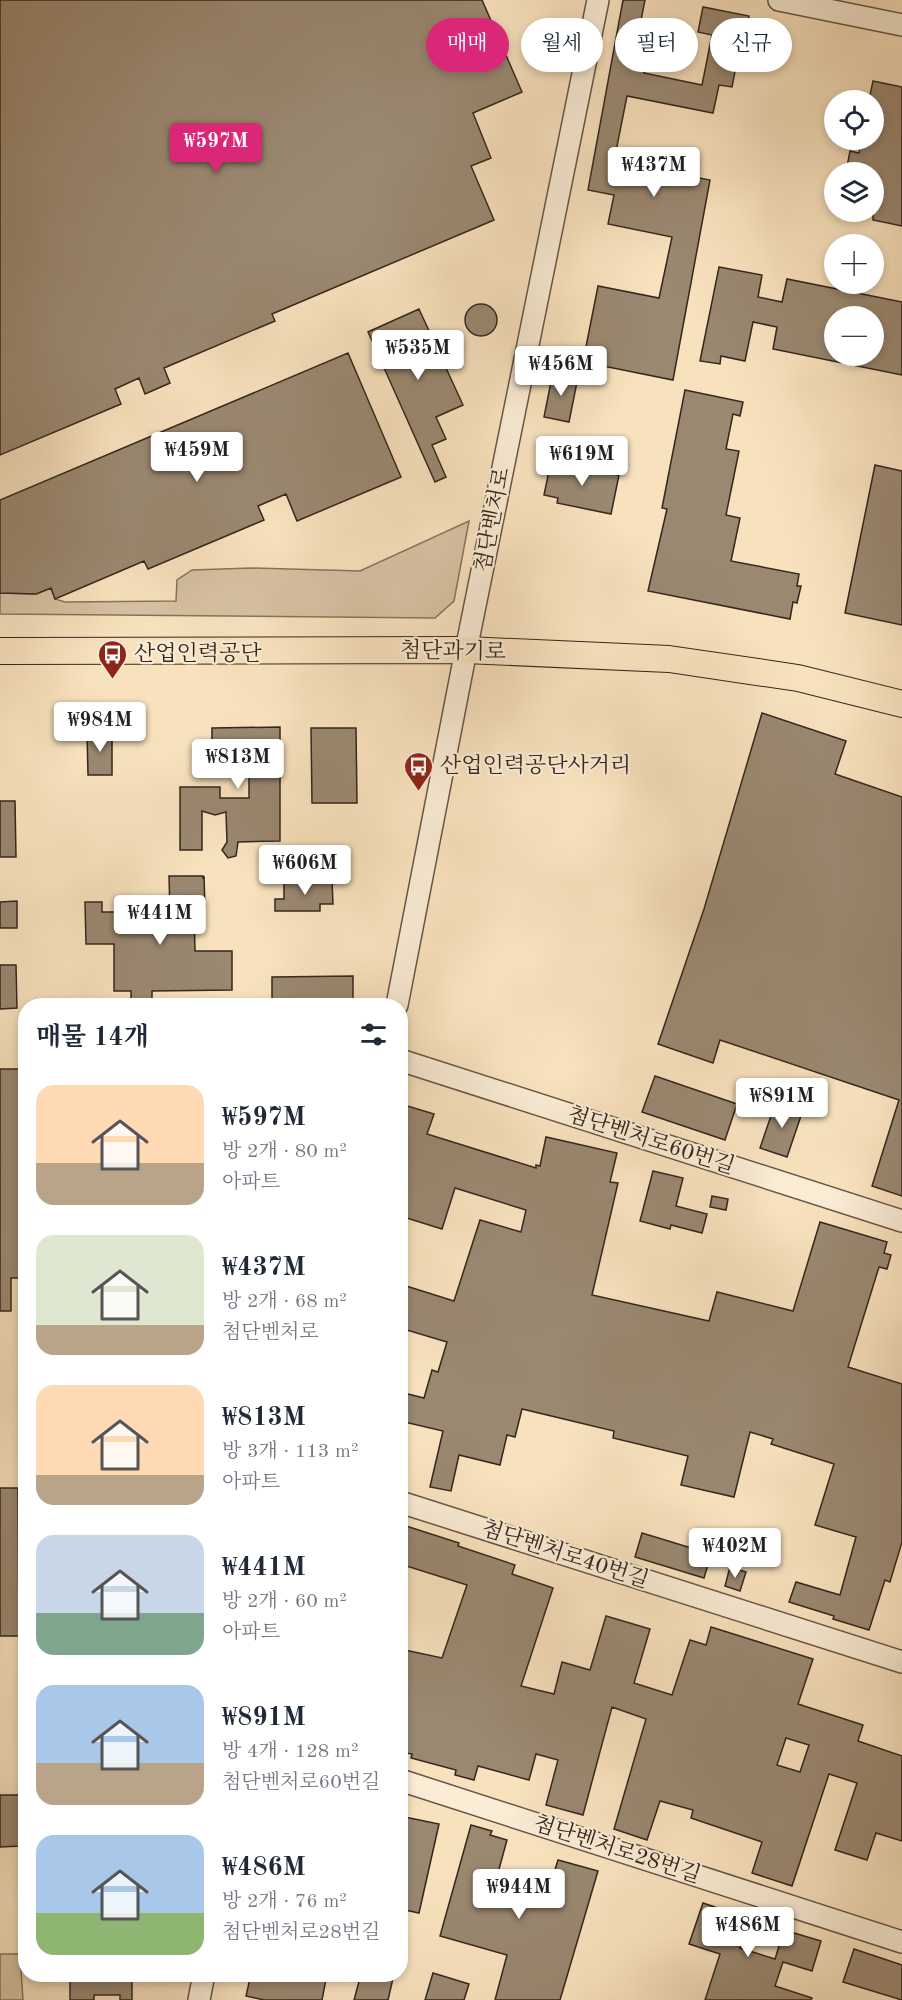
<!DOCTYPE html>
<html lang="ko">
<meta charset="utf-8">
<style>
body{margin:0;font-family:"Old Standard TT","Noto Serif KR",serif;background:#f2f2f3;color:#1f2937;height:100vh;display:flex;flex-direction:column;font-size:22px;white-space:nowrap}
*{box-sizing:border-box;margin:0}
p{font-size:20px;color:#747a83}
.icon{flex:none;width:33px;height:33px;fill:none;stroke:currentColor;stroke-width:2;stroke-linecap:round;stroke-linejoin:round}
.map{position:relative;flex:1;overflow:hidden}
.panel{position:absolute;left:18px;top:998px;width:390px;height:984px;display:flex;flex-direction:column;background:#fff;border-radius:24px;box-shadow:0 3px 9px #0003}
.panel>*{flex:none}
.hud{position:absolute;left:426px;top:18px;width:386px;height:54px;display:flex;gap:12px}
.fabs{position:absolute;left:824px;top:90px;display:grid;gap:12px}
.fabs a{display:grid;place-items:center;width:60px;height:60px;border-radius:50%;background:#fff;box-shadow:0 3px 9px #0003;font-size:30px}
.price{position:absolute;translate:-50% -51px;padding:0 14px;border-radius:6px;background:#fff;color:#222;font-size:20px;line-height:39px;filter:drop-shadow(0 2px 3px #0008)}
.price::after{content:'';position:absolute;left:50%;top:36px;width:18px;height:14px;margin-left:-9px;background:inherit;clip-path:polygon(0 0,100% 0,50% 100%)}
.price.current{background:#db2777;color:#fff}
ul{padding:0;list-style:none}
li{display:flex;align-items:center;gap:18px;height:150px;padding:0 18px}
li span{display:grid;place-items:center;flex:none;width:168px;height:120px;border-radius:18px;color:#555}
li>.icon{margin-inline-start:auto}
span .icon{width:72px;height:72px;fill:#fffc;stroke-width:1}
li b{font-size:26px}
h2{display:flex;justify-content:space-between;align-items:center;height:72px;padding:0 18px;font-size:26px}
.chip{padding:0 21px;border-radius:27px;background:#fff;box-shadow:0 3px 9px #0003;font-size:21px;line-height:54px}
.chip.current{background:#db2777;color:#fff}
.map>svg:first-child{display:block}
</style>
<div class="map">
<svg width="902" height="2000" viewBox="0 0 902 2000">
<rect width="100%" height="100%" fill="#f8e2be"/>
<filter id="stains"><feTurbulence type="fractalNoise" baseFrequency=".00333" numOctaves="4"/><feColorMatrix values="0 0 0 0 .2 0 0 0 0 .09 0 0 0 0 .02 0 0 0 .5 -.17"/></filter>
<radialGradient id="worn" r=".72"><stop offset=".6" stop-color="#630" stop-opacity="0"/><stop offset="1" stop-color="#630" stop-opacity=".3"/></radialGradient>
<!-- green -->
<path fill="#d7c2a3" stroke="#867460" stroke-width="1.5" d="M469 521 454 601 435 618 0 614V593L36 594 51 588 55 599 65 602 176 601 177 580 192 570 251 568 360 571Z
M0 1954H20L23 2000H0Z"/>
<!-- building -->
<path fill="#9a8871" stroke="#35261e" stroke-width="1.5" fill-rule="evenodd" d="M0 0H482L522 92 473 113 491 158 471 166 494 220 272 314 275 321 164 368 170 383 145 394 139 378 115 389 121 404 0 455Z
M623 0H645L634 56 647 59 644 73 702 85 712 35 698 32 703 7 749 16 744 41H741L732 87 719 85 713 113 627 96 614 161 710 180 673 380 583 362 598 286 659 298 672 237 608 224 614 195 588 190Z
M873 81 902 87V226L873 220V172H846L850 151 859 153 861 140H873V100H869Z
M719 267 762 275 758 297 782 302 787 279 902 302V375L773 349 777 327 753 322 745 361 721 356 720 364 700 361ZM834 316H873V356H834Z
M465 320a16 16 0 1 1 32 0a16 16 0 1 1-32 0Z
M419 309 463 405 436 417 446 439 432 445 446 477 435 482 368 332Z
M348 353 401 477 297 521 286 494 258 506 264 520 148 569 144 561 55 599 51 588 36 594 0 593V500Z
M553 372 578 377 569 422 544 417Z
M685 390 743 402 740 416 733 414 726 449 739 451 726 515 740 518 731 561 799 574 797 586H801L797 603 793 602 790 619 648 591 667 509 662 508Z
M551 461 619 475 611 514 557 503 558 498 544 495Z
M875 465 902 471V625L845 613Z
M762 713 846 741 835 774 902 797V1196L872 1186 899 1100 720 1040 713 1063 658 1044 704 909Z
M280 727V841L238 842 236 856 228 858 222 850 227 842 226 812 215 815 202 811V850H180V787H220V798H249V772H212V728Z
M311 728H356L357 803H312Z
M112 731V775H88L87 732Z
M0 801H15L16 857H0Z
M169 876H203V879L204 876 205 908H194L195 951H232V990L152 991V1005H131V991H114V944H86L85 902H102V912H170Z
M320 880H332L333 904H320V911H275V899H284V881Z
M17 901V928H0V902Z
M0 965H16L17 1008 0 1009Z
M353 976V1005H272V977Z
M0 1069H22L24 1278H11V1311H0Z
M655 1076 737 1104 725 1140 642 1112Z
M776 1101 803 1110 787 1157 760 1148Z
M404 1105 434 1114 427 1134 536 1168V1165L540 1166 546 1137 617 1153 610 1182 618 1183 592 1295 709 1321 717 1292 793 1311 820 1222 887 1242 884 1253 891 1255 887 1269 879 1267 848 1367 902 1384V1542L890 1582 885 1580 869 1630 833 1619 834 1616 789 1602 796 1582 840 1595 856 1537 815 1525 834 1464 771 1444 773 1439 750 1432 734 1497 681 1485 688 1456 613 1438 614 1431 522 1409 515 1437 507 1435 500 1465 459 1455 451 1491 430 1487 443 1431 400 1421V1392L424 1398 432 1370 438 1372 447 1342 400 1328V1284L454 1301 480 1220 521 1232 526 1210 455 1188 442 1229 400 1216V1117Z
M653 1171 683 1178 676 1206 707 1214 702 1233 671 1225 670 1229 640 1221Z
M712 1196 728 1199 726 1210 710 1207Z
M0 1488H18L19 1636H0Z
M400 1524 459 1543 458 1546 515 1565 512 1574 553 1588 521 1686 554 1694 562 1662 590 1670 606 1616 650 1629 634 1683 672 1695 690 1640 706 1645 711 1627 813 1659 798 1704 863 1725 858 1741 902 1756V1841L876 1833 867 1860 835 1850 857 1783 829 1774 792 1886 752 1873 762 1842 691 1818 693 1810 660 1801 647 1840 614 1829 646 1719 612 1707 583 1815 546 1805 558 1760 536 1754 529 1780 478 1766 474 1780 455 1775 456 1770 411 1758 412 1754 400 1752V1649L442 1658 467 1585 400 1564ZM786 1738 809 1745 800 1772 777 1765Z
M642 1533 711 1554 704 1578 635 1557Z
M730 1567 746 1572 740 1591 725 1586Z
M0 1795H20L21 1846 0 1847Z
M400 1816 439 1824 419 1913 400 1909Z
M471 1825 492 1831 490 1835 507 1840 493 1891 544 1906 558 1860 598 1871 560 2000H495L507 1955 440 1936Z
M703 1903 733 1913 735 1909 751 1914 740 1948 775 1959 784 1930 821 1941 812 1971 783 1962 775 1986 812 1998 811 2000H705L720 1954 689 1944Z
M854 1949 902 1965V2000L843 1982Z
M433 1973 469 1984 464 2000H425Z
M70 1974H132V2000H120V1995H94V2000H70Z
M251 1974H327L322 2000H264L246 1996Z
M361 1974H394L388 2000H354Z"/>
<g fill="none" stroke-linecap="round" stroke-linejoin="round">
<defs>
<path id="minor" d="M779 0 902 25
M397 1005 466 650 598 0
M400 1060 902 1221
M400 1502 902 1662
M400 1780 902 1942
M199 2000 204 1974"/>
<path id="major" d="M0 651 466 650 669 659 798 678 902 704"/>
</defs>
<!-- minor casing -->
<use href="#minor" stroke="#665546" stroke-width="24"/>
<!-- major casing -->
<use href="#major" stroke="#35261e" stroke-width="28"/>
<!-- minor -->
<use href="#minor" stroke="#faecd5" stroke-width="21"/>
<!-- major -->
<use href="#major" stroke="#f8e2be" stroke-width="26"/>
</g>
<!-- icons -->
<defs>
<symbol id="bus-pin" viewBox="-11 -11 22 30"><path d="M0 17L-7.5 6A9.5 9.5 0 1 1 7.5 6Z" fill="#8f2418" stroke="#faecd5"/><path d="M-5-6H5V4H4V6H2V4H-2V6H-4V4H-5ZM-3.5-4V0h7V-4ZM-3.5 1.2v1.5H-2V1.2ZM2 1.2v1.5H3.5V1.2Z" fill="#fff"/></symbol>
</defs>
<g fill-rule="evenodd">
<use href="#bus-pin" x="96" y="638" width="33" height="45"/>
<use href="#bus-pin" x="402" y="750" width="33" height="45"/>
</g>
<g text-anchor="middle" dominant-baseline="central" stroke-width="4.5" stroke-linejoin="round" paint-order="stroke">
<!-- street labels -->
<g font-size="22" fill="#35261e" stroke="#faecd5">
<text transform="translate(493 520) rotate(-79)">첨단벤처로</text>
<text transform="translate(453 652) rotate(1)">첨단과기로</text>
<text transform="translate(651 1141) rotate(18)">첨단벤처로60번길</text>
<text transform="translate(565 1555) rotate(18)">첨단벤처로40번길</text>
<text transform="translate(617 1850) rotate(18)">첨단벤처로28번길</text>
</g>
<!-- poi labels -->
<g font-size="22" fill="#35261e" stroke="#faecd5" text-anchor="start">
<text x="134" y="654">산업인력공단</text>
<text x="440" y="766">산업인력공단사거리</text>
</g>
</g>
<rect width="100%" height="100%" filter="url(#stains)"/>
<rect width="100%" height="100%" fill="url(#worn)"/>
</svg>
<div class="fabs">
<a><svg class="icon" aria-label="locate" viewBox="0 0 24 24"><circle cx="12" cy="12" r="6"/><path d="M12 2v4M12 18v4M2 12h4M18 12h4"/></svg></a>
<a><svg class="icon" aria-label="layers" viewBox="0 0 24 24"><path d="M12 4l9 5-9 5-9-5zM3 14l9 5 9-5"/></svg></a>
<a>+</a>
<a>−</a>
</div>
<b class="price current" style="left:216px;top:174px">₩597M</b>
<b class="price" style="left:654px;top:198px">₩437M</b>
<b class="price" style="left:418px;top:381px">₩535M</b>
<b class="price" style="left:561px;top:397px">₩456M</b>
<b class="price" style="left:197px;top:483px">₩459M</b>
<b class="price" style="left:582px;top:487px">₩619M</b>
<b class="price" style="left:100px;top:753px">₩984M</b>
<b class="price" style="left:238px;top:790px">₩813M</b>
<b class="price" style="left:305px;top:896px">₩606M</b>
<b class="price" style="left:160px;top:946px">₩441M</b>
<b class="price" style="left:782px;top:1129px">₩891M</b>
<b class="price" style="left:735px;top:1579px">₩402M</b>
<b class="price" style="left:519px;top:1920px">₩944M</b>
<b class="price" style="left:748px;top:1958px">₩486M</b>
<div class="hud">
<a class="chip current">매매</a>
<a class="chip">월세</a>
<a class="chip">필터</a>
<a class="chip">신규</a>
</div>
<section class="panel">
<h2>매물 14개<svg class="icon" aria-label="filters" viewBox="0 0 24 24"><path d="M4 7h16M4 17h16"/><circle cx="9" cy="7" r="2"/><circle cx="15" cy="17" r="2"/></svg></h2>
<ul>
<li><span style="background:linear-gradient(#ffd9b3 65%,#b9a48a 0)"><svg class="icon" aria-label="home" viewBox="0 0 24 24"><path d="M3 11l9-7 9 7M6 9v11h12V9"/></svg></span><div><b>₩597M</b><p>방 2개 · 80 m²</p><p>아파트</p></div></li>
<li><span style="background:linear-gradient(#dfe7d0 75%,#b9a48a 0)"><svg class="icon" aria-label="home" viewBox="0 0 24 24"><path d="M3 11l9-7 9 7M6 9v11h12V9"/></svg></span><div><b>₩437M</b><p>방 2개 · 68 m²</p><p>첨단벤처로</p></div></li>
<li><span style="background:linear-gradient(#ffd9b3 75%,#b9a48a 0)"><svg class="icon" aria-label="home" viewBox="0 0 24 24"><path d="M3 11l9-7 9 7M6 9v11h12V9"/></svg></span><div><b>₩813M</b><p>방 3개 · 113 m²</p><p>아파트</p></div></li>
<li><span style="background:linear-gradient(#c9d6e8 65%,#7fa58c 0)"><svg class="icon" aria-label="home" viewBox="0 0 24 24"><path d="M3 11l9-7 9 7M6 9v11h12V9"/></svg></span><div><b>₩441M</b><p>방 2개 · 60 m²</p><p>아파트</p></div></li>
<li><span style="background:linear-gradient(#a9c7e8 65%,#b9a48a 0)"><svg class="icon" aria-label="home" viewBox="0 0 24 24"><path d="M3 11l9-7 9 7M6 9v11h12V9"/></svg></span><div><b>₩891M</b><p>방 4개 · 128 m²</p><p>첨단벤처로60번길</p></div></li>
<li><span style="background:linear-gradient(#a9c7e8 65%,#8fb573 0)"><svg class="icon" aria-label="home" viewBox="0 0 24 24"><path d="M3 11l9-7 9 7M6 9v11h12V9"/></svg></span><div><b>₩486M</b><p>방 2개 · 76 m²</p><p>첨단벤처로28번길</p></div></li>
</ul>
</section>
</div>
